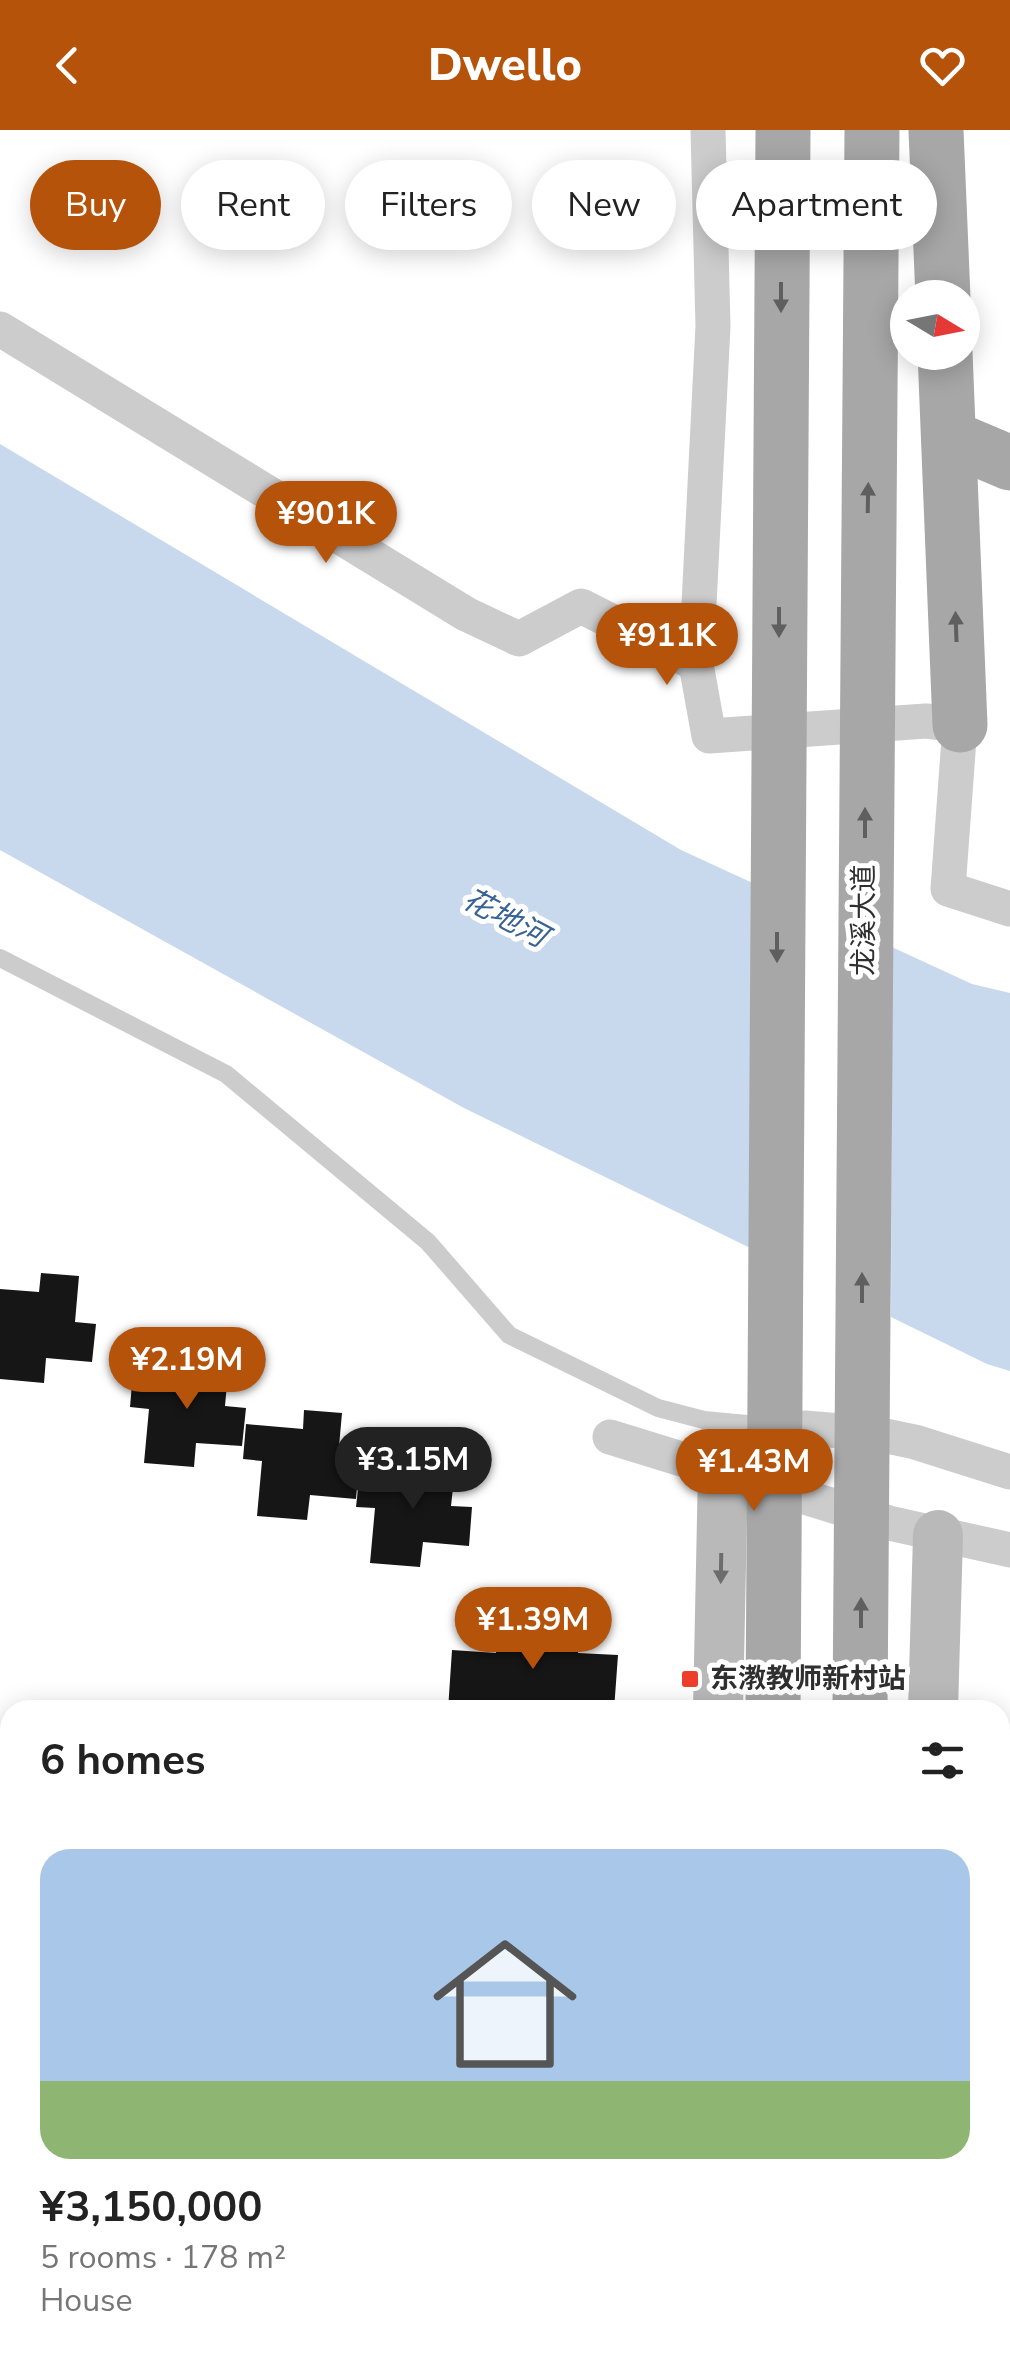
<!DOCTYPE html>
<meta charset="utf-8">
<style>
body{margin:0;font-family:"Nunito Sans","Noto Sans SC",sans-serif;background:#f6f6f6;color:#222;height:100vh;display:flex;flex-direction:column;font-size:38px;white-space:nowrap}
*{box-sizing:border-box;margin:0}
p{font-size:32px;color:#767676}
.icon{flex:none;width:55px;height:55px;fill:none;stroke:currentColor;stroke-width:2;stroke-linecap:round;stroke-linejoin:round}
.map{position:relative;flex:1;overflow:hidden}
.sheet{position:absolute;left:0px;top:1570px;width:1010px;height:672px;display:flex;flex-direction:column;background:#fff;border-radius:30px 30px 0 0;box-shadow:0 5px 25px #0003}
.sheet>*{flex:none}
.top-card{position:absolute;left:30px;top:30px;width:950px;height:90px;display:flex;gap:20px}
.needle{width:65px;rotate:100deg}
.controls{position:absolute;left:890px;top:150px;display:grid;gap:20px}
.controls a{display:grid;place-items:center;width:90px;height:90px;border-radius:50%;background:#fff;box-shadow:0 5px 25px #0003;font-size:50px}
.price{position:absolute;translate:-50% -85px;padding:0 22px;border-radius:35px;background:#b45309;color:#fff;font-size:32px;line-height:65px;filter:drop-shadow(0 2px 5px #0008)}
.price::after{content:'';position:absolute;left:50%;top:60px;width:30px;height:22px;margin-left:-15px;background:inherit;clip-path:polygon(0 0,100% 0,50% 100%)}
.price.on{background:#222;color:#fff}
ul{padding:0;list-style:none}
li{display:grid;align-content:center;gap:20px;height:530px;padding:0 40px}
li+li{border-top:2px solid #e0e0e0}
li span{display:grid;place-items:center;height:310px;border-radius:30px;color:#555}
li>.icon{margin-inline-start:auto}
span .icon{width:180px;height:180px;fill:#fffc;stroke-width:1}
li b{font-size:42px}
h2{display:flex;justify-content:space-between;align-items:center;height:120px;padding:0 40px;font-size:42px}
.chip{padding:0 35px;border-radius:45px;background:#fff;box-shadow:0 5px 25px #0003;font-size:35px;line-height:90px}
.chip.on{background:#b45309;color:#fff}
header{display:flex;justify-content:space-between;align-items:center;height:130px;padding:0 40px;background:#b45309;color:#fff;font-size:45px;font-weight:800}
.map>svg:first-child{display:block}
</style>
<header><svg class="icon" aria-label="back" viewBox="0 0 24 24"><path d="M15 5l-7 7 7 7"/></svg>Dwello<svg class="icon" aria-label="heart" viewBox="0 0 24 24"><path d="M12 20l-8-8c-3-5 5-10 8-4 3-6 11-1 8 4z"/></svg></header>
<div class="map">
<svg width="1010" height="2242" viewBox="0 0 1010 2242">
<rect width="100%" height="100%" fill="#fff"/>
<!-- water -->
<path fill="#c8d8ed" d="M0 314 681 720 972 854 1010 863V1241L987 1234 464 978 0 720Z"/>
<!-- pier -->
<path fill="#fff" d="M752 747 892 812 891 1192 750 1123Z"/>
<!-- building -->
<path fill="#161616" d="M41 1143 79 1146 75 1192 96 1194 92 1232 46 1228 44 1253 0 1249V1159L39 1162Z
M191 1228 229 1231 225 1276 246 1278 242 1316 196 1313 194 1337 144 1333 149 1279 130 1277 133 1242 190 1246Z
M304 1280 342 1283 338 1328 359 1330 356 1369 310 1365 307 1390 257 1386 262 1331 243 1329 246 1294 303 1299Z
M418 1327 456 1330 451 1376 472 1377 469 1416 423 1412 420 1437 370 1433 375 1378 356 1377 360 1341 416 1346Z
M498 1489 580 1494 578 1523 618 1525 614 1580H448L452 1520 496 1523Z"/>
<g fill="none" stroke-linecap="round" stroke-linejoin="round">
<!-- lane -->
<path stroke="#ccc" stroke-width="18" d="M0 828 226 944 428 1112 509 1205 658 1278 704 1290 770 1296"/>
<!-- street -->
<path stroke="#ccc" stroke-width="35" d="M708 0 713 196 696 534 709 606 926 591 960 595 948 759 1010 779
M0 199 466 484 519 509 581 476 696 534
M805 1298 877 1304 915 1312 1010 1342
M610 1307 889 1393 1010 1420"/>
<!-- secondary -->
<path stroke="#b9b9b9" stroke-width="50" d="M718 1580 723 1340
M933 1580 938 1405
M0 2005 10 2003
M0 2060 10 2059
M922 2232V2242
M707 2242V2232"/>
<!-- primary -->
<path stroke="#a7a7a7" stroke-width="55" d="M936 0 943 168
M945 222 960 595
M949 307 1010 333
M772 2232V2242
M854 2232V2242"/>
<!-- primary-bridge -->
<path stroke="#a7a7a7" stroke-width="55" d="M773 1580 783 0
M860 1580 872 0"/>
</g>
<!-- one-way arrows -->
<defs><path id="oneway-solid" d="M-6-.8H1V-3.2L6.5 0L1 3.2V.8H-6Z" transform="scale(2.5)"/></defs>
<g fill="#5f5f5f">
<use href="#oneway-solid" transform="translate(781 167) rotate(90)"/>
<use href="#oneway-solid" transform="translate(868 368) rotate(-89)"/>
<use href="#oneway-solid" transform="translate(779 492) rotate(90)"/>
<use href="#oneway-solid" transform="translate(956 497) rotate(-92)"/>
<use href="#oneway-solid" transform="translate(865 693) rotate(-90)"/>
<use href="#oneway-solid" transform="translate(777 817) rotate(90)"/>
<use href="#oneway-solid" transform="translate(862 1158) rotate(-90)"/>
<use href="#oneway-solid" transform="translate(861 1483) rotate(-90)"/>
</g>
<use fill="#6d6d6d" href="#oneway-solid" transform="translate(721 1438) rotate(91)"/>
<!-- markers -->
<rect fill="#ed3e2b" stroke="#fff" stroke-width="4" x="680" y="1539" width="20" height="20" rx="5"/>
<g text-anchor="middle" dominant-baseline="central" stroke-width="10" stroke-linejoin="round" paint-order="stroke">
<!-- street labels -->
<g font-size="28" fill="#2f2f2f" stroke="#fff">
<text transform="translate(864 790) rotate(-90)">龙溪大道</text>
</g>
<!-- poi labels -->
<g font-size="28" font-weight="bold" fill="#2f2f2f" stroke="#fff" text-anchor="start">
<text x="710" y="1549">东漖教师新村站</text>
</g>
<!-- water labels -->
<g font-size="30" font-style="italic" fill="#396295" stroke="#fff">
<text transform="translate(505 788) rotate(28)">花地河</text>
</g>
</g>
</svg>
<div class="controls">
<a><svg class="needle" viewBox="-14 -14 28 28"><path d="M0-13l5 13h-10z" fill="#e53935"/><path d="M0 13l5-13h-10z" fill="#767676"/></svg></a>
</div>
<b class="price" style="left:326px;top:436px">¥901K</b>
<b class="price" style="left:667px;top:558px">¥911K</b>
<b class="price" style="left:187px;top:1282px">¥2.19M</b>
<b class="price on" style="left:413px;top:1382px">¥3.15M</b>
<b class="price" style="left:754px;top:1384px">¥1.43M</b>
<b class="price" style="left:533px;top:1542px">¥1.39M</b>
<div class="top-card">
<a class="chip on">Buy</a>
<a class="chip">Rent</a>
<a class="chip">Filters</a>
<a class="chip">New</a>
<a class="chip">Apartment</a>
</div>
<section class="sheet">
<h2>6 homes<svg class="icon" aria-label="filters" viewBox="0 0 24 24"><path d="M4 7h16M4 17h16"/><circle cx="9" cy="7" r="2"/><circle cx="15" cy="17" r="2"/></svg></h2>
<ul>
<li><span style="background:linear-gradient(#a9c7e8 75%,#8fb573 0)"><svg class="icon" aria-label="home" viewBox="0 0 24 24"><path d="M3 11l9-7 9 7M6 9v11h12V9"/></svg></span><div><b>¥3,150,000</b><p>5 rooms · 178 m²</p><p>House</p></div></li>
</ul>
</section>
</div>
